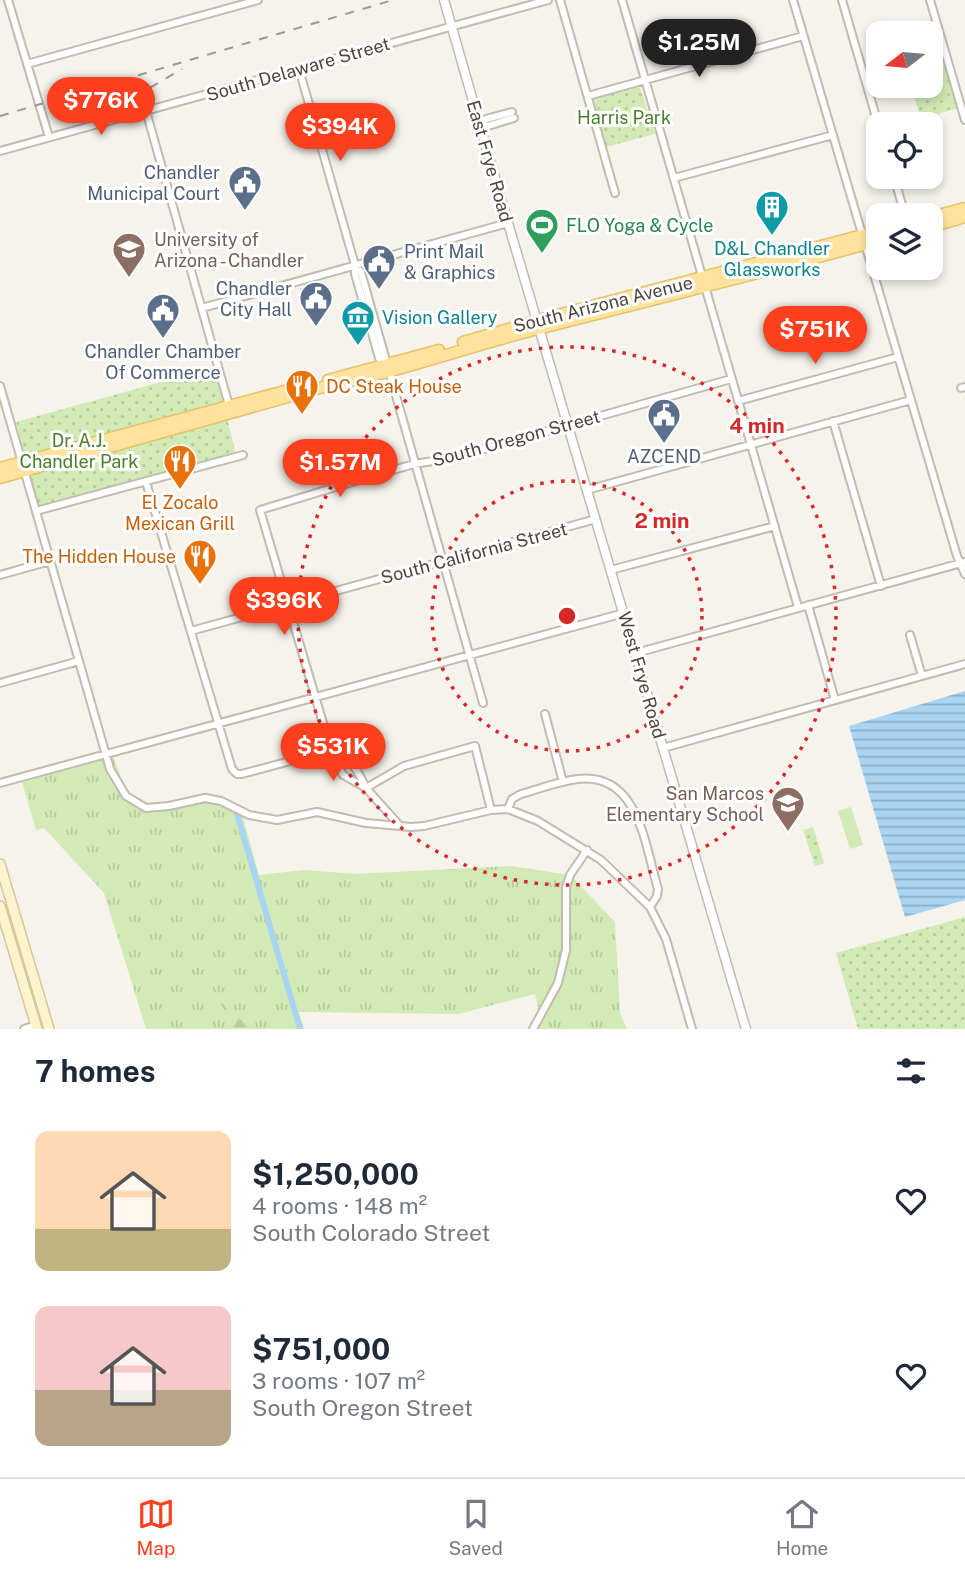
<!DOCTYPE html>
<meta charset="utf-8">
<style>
body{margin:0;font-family:"Public Sans",sans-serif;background:#f2f2f3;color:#1f2937;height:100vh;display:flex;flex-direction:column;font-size:26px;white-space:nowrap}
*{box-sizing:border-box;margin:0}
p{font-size:23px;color:#747a83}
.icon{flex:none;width:38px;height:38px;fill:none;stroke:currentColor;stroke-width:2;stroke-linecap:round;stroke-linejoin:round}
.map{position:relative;height:1029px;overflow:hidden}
.sheet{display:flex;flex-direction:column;background:#fff;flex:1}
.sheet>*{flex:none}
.needle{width:46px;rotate:254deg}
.buttons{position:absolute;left:866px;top:21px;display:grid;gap:14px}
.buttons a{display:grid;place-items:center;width:77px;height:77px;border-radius:14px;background:#fff;box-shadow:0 4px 10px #0003;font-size:35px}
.price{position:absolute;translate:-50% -60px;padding:0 16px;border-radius:24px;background:#fc3f1d;color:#fff;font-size:23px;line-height:46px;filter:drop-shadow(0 2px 4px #0008)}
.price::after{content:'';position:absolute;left:50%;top:42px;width:21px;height:16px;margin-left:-10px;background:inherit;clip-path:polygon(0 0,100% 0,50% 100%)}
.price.selected{background:#222;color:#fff}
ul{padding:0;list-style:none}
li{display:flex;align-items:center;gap:21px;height:175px;padding:0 35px}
li span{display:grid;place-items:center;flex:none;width:196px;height:140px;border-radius:14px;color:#555}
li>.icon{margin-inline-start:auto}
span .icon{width:84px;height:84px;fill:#fffc;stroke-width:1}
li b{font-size:30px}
h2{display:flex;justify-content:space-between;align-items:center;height:84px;padding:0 35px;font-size:30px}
.menu{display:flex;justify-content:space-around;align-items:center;height:98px;border-top:2px solid #e0e1e3;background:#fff;font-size:19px;color:#747a83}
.menu a{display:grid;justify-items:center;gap:4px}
.menu .selected{color:#fc3f1d}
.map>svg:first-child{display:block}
</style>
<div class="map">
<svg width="965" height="1029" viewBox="0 0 965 1029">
<defs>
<pattern id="grass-tufts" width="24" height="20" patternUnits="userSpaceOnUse" patternTransform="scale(1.75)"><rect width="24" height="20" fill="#d2eab5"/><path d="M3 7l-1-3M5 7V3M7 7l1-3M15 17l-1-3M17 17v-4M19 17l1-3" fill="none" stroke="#b6ca9c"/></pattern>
<pattern id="forest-firs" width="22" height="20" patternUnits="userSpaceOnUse" patternTransform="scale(1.75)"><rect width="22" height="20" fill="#d2eab5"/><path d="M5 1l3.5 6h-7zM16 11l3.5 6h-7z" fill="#b6ca9c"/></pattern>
<pattern id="park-dots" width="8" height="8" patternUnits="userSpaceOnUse" patternTransform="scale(1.75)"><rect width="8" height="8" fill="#d2eab5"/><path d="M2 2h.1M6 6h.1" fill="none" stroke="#b6ca9c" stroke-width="1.8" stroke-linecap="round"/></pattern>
<pattern id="water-rules" width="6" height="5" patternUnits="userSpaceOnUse" patternTransform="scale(1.75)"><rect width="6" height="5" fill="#a9d4f2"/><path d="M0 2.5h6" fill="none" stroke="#8caec5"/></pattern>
</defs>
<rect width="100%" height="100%" fill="#f6f3ec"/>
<!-- grass -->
<path fill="url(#grass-tufts)" d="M113 757 127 792 136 804 156 808 205 798 241 810 259 875 304 870 356 874 511 866 570 875 615 922 620 1013 627 1029H538L540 1016 535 994 459 1014 299 1012 304 1029H146L104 893 44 828 36 830 22 782Z"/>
<!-- forest -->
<path fill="url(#forest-firs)" d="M226 1002 230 1005 232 1012 238 1015 240 1021 244 1015 252 1012 255 1019 256 1029H231L233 1025 221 1004Z"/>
<!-- park -->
<path fill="url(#park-dots)" d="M940 48 958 108 921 119 911 86H931V51Z
M640 87 655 134 606 147 593 99Z
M212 368 215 370 236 454 39 507 16 422Z
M813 827 824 863 815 866 803 830Z
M965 917V1029H858L836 953Z"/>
<!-- garden -->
<path fill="#d2eab5" d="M851 807 863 845 850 849 838 811Z"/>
<!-- water -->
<path fill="url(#water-rules)" d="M965 691V900L905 917 849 726Z"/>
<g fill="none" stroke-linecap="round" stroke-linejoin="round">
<!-- canal -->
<path stroke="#a9d4f2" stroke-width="6" d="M237 814 300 1029"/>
<defs>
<path id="minor" d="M8 0 49 137
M560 0 615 193
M622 0 798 607
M793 0 957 556 965 574
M842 0 878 124
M930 0 965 120
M27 64 258 0
M299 69 355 265V274L379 358 385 364
M588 96 803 36
M146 111 230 409
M512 112 486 119 480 124 488 126 514 118
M0 151 548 0
M894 177 905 215
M674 178 833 135
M355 265 361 272 483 703
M202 308 508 223
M0 386 110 769 126 796 146 808 169 806 205 798 221 801 249 815 277 820 317 812 366 823 411 827 424 826 491 810 508 809 538 821 601 860 650 907 666 939 692 1029
M961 388 965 387
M738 401 898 357
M833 421 881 586
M146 482 232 769 237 774H242L331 750
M587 490 911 400
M36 511 243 455
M611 570 775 526
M0 575 50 561
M808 605 835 700
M191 631 596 519
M910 635 922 676
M636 653 965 562
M0 683 79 661
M545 714 563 782
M663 748 965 664
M331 750C349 754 359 773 366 788
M0 783 624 613
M366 788 404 766 475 746 491 810
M508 809 512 799 521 794C540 789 559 781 578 779 639 772 645 846 658 889L657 896 650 907
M400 826 366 788 343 775 331 750 260 510 372 476 414 464 452 458 731 379
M24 1029 36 1025
M533 1029 558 983 566 950V887L570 875 587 850"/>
<path id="tertiary" d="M444 0 508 223 746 1029"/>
<path id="secondary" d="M0 864 49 1029
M0 906 37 1029"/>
<path id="primary" d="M931 217 965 208
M931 227 965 217
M463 342 546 318 878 231
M328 380 439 350
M0 468 307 385
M0 478 323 387C396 373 466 347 538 329 652 300 765 272 878 241"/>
</defs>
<!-- minor casing -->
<use href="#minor" stroke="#c2bbae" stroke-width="10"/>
<!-- tertiary casing -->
<use href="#tertiary" stroke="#c2bbae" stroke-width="11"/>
<!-- secondary casing -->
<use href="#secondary" stroke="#d6c79b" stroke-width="12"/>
<!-- primary casing -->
<use href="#primary" stroke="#e6c16a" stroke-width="13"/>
<!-- minor -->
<use href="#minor" stroke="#fff" stroke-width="6"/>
<!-- tertiary -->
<use href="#tertiary" stroke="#fff" stroke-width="8"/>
<!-- secondary -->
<use href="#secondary" stroke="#fff3cd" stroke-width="9"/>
<!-- primary -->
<use href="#primary" stroke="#ffe39c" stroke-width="10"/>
<!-- rail -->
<path stroke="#9a9a9a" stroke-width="2" stroke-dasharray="9 9" stroke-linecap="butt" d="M100 107 141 93 182 69
M0 116 393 0"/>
</g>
<!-- distance rings -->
<g fill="none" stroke="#d62828" stroke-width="3.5" stroke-dasharray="3.5 7">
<circle cx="567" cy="616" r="135"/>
<circle cx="567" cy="616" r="269"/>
</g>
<!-- icons -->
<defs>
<symbol id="civic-pin" viewBox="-11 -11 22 30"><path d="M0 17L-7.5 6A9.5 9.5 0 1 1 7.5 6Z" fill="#5c6f8a" stroke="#fff"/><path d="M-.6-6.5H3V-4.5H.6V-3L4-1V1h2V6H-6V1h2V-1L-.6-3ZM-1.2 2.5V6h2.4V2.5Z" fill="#fff"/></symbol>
<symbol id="building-pin" viewBox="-11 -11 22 30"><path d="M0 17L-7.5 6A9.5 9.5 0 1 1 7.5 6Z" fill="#0f9aa8" stroke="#fff"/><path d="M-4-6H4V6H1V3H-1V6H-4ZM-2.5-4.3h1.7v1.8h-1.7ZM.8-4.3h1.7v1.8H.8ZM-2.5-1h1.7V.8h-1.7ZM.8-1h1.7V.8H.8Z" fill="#fff"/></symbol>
<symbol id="stadium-pin" viewBox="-11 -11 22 30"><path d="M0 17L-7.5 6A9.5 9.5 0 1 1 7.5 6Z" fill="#2e9e5b" stroke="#fff"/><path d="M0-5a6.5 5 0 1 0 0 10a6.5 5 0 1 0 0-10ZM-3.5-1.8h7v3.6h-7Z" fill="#fff"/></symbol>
<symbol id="university-pin" viewBox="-11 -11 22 30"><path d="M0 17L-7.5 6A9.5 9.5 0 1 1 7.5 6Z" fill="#8d6e63" stroke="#fff"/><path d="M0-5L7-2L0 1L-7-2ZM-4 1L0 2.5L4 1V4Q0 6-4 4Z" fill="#fff"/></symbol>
<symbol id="museum-pin" viewBox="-11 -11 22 30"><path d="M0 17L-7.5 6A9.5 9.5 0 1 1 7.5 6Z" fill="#0f9aa8" stroke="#fff"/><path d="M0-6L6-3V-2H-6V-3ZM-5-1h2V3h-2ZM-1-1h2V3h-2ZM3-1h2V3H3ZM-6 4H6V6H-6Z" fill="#fff"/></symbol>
<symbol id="restaurant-pin" viewBox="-11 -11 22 30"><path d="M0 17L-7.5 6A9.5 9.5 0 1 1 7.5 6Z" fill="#e8710a" stroke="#fff"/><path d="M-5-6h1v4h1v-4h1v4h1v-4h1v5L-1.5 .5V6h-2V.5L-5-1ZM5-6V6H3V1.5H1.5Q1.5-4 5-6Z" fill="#fff"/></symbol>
<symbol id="school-pin" viewBox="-11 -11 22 30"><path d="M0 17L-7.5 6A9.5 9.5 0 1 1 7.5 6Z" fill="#8d6e63" stroke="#fff"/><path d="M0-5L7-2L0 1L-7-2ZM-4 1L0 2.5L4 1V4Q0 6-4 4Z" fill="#fff"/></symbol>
</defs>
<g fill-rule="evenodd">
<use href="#civic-pin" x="226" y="163" width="38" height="52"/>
<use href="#building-pin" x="753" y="188" width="38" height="52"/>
<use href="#stadium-pin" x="523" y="206" width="38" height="52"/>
<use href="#university-pin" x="110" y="230" width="38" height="52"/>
<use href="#civic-pin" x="360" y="242" width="38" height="52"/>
<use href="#civic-pin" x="297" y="279" width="38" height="52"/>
<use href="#civic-pin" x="144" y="291" width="38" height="52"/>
<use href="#museum-pin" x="339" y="298" width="38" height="52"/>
<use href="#restaurant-pin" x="283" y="367" width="38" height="52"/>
<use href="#civic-pin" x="645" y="396" width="38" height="52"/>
<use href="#restaurant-pin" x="161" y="442" width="38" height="52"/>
<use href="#restaurant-pin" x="181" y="537" width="38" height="52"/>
<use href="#school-pin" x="769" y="784" width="38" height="52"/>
</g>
<g text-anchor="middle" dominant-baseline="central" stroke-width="6" stroke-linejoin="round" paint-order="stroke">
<!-- street labels -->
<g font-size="18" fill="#4b4439" stroke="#fff">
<text transform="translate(298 69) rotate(-16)">South Delaware Street</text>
<text transform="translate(490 161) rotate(74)">East Frye Road</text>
<text transform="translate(603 304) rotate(-14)">South Arizona Avenue</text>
<text transform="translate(516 438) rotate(-15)">South Oregon Street</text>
<text transform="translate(474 553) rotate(-15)">South California Street</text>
<text transform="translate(642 675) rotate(74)">West Frye Road</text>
</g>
<!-- park labels -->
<g font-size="18" fill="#4a7f2a" stroke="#fff">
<text x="624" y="117">Harris Park</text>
<text x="79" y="440">Dr. A.J.<tspan x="79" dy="21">Chandler Park</tspan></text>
</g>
<!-- service labels -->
<g font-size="18" fill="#4e5e75" stroke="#fff" text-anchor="end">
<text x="220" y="172">Chandler<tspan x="220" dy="21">Municipal Court</tspan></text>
<text x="404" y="251" text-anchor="start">Print Mail<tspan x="404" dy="21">&amp; Graphics</tspan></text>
<text x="292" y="288">Chandler<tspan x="292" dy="21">City Hall</tspan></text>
<text x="163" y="351" text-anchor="middle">Chandler Chamber<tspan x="163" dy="21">Of Commerce</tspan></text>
<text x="664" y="456" text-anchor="middle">AZCEND</text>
</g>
<!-- leisure labels -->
<g font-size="18" fill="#27864d" stroke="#fff" text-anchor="start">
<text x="566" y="225">FLO Yoga &amp; Cycle</text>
</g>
<!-- education labels -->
<g font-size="18" fill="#785e54" stroke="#fff" text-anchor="start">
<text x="154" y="239">University of<tspan x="154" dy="21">Arizona - Chandler</tspan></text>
<text x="764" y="793" text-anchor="end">San Marcos<tspan x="764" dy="21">Elementary School</tspan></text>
</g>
<!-- culture labels -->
<g font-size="18" fill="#0d838f" stroke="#fff">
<text x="772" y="248">D&amp;L Chandler<tspan x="772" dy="21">Glassworks</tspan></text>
<text x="382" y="317" text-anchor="start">Vision Gallery</text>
</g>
<!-- food labels -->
<g font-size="18" fill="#c56008" stroke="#fff" text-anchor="start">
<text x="326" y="386">DC Steak House</text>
<text x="180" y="502" text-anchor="middle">El Zocalo<tspan x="180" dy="21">Mexican Grill</tspan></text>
<text x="176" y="556" text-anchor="end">The Hidden House</text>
</g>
</g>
<circle cx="567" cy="616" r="10" fill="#d62828" stroke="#fff" stroke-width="3.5"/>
<g font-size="21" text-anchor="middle" font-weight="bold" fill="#d62828" stroke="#fff" stroke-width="6" stroke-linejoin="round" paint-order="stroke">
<text x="757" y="433">4 min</text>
<text x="662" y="528">2 min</text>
</g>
</svg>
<div class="buttons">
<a><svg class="needle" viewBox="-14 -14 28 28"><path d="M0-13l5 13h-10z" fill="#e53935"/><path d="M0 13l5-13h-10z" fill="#747a83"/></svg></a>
<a><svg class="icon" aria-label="locate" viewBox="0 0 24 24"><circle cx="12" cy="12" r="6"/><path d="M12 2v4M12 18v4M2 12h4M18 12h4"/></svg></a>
<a><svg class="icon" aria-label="layers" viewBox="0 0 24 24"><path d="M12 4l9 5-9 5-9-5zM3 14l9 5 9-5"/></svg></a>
</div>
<b class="price selected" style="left:699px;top:79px">$1.25M</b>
<b class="price" style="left:101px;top:137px">$776K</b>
<b class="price" style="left:340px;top:163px">$394K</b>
<b class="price" style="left:815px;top:366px">$751K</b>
<b class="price" style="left:340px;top:499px">$1.57M</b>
<b class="price" style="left:284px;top:637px">$396K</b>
<b class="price" style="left:333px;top:783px">$531K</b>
</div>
<section class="sheet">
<h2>7 homes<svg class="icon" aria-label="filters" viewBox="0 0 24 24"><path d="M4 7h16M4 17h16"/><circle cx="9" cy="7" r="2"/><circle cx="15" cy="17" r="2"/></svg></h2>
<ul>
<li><span style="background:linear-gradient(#ffd9b3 70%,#c2b280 0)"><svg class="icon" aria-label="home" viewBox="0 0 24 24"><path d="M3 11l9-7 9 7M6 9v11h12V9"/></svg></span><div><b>$1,250,000</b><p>4 rooms · 148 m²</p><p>South Colorado Street</p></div><svg class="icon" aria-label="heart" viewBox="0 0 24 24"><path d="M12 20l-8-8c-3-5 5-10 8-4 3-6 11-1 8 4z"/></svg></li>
<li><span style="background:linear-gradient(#f6c9c9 60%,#b9a48a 0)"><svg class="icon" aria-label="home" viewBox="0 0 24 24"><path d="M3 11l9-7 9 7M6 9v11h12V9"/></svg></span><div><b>$751,000</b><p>3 rooms · 107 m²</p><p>South Oregon Street</p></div><svg class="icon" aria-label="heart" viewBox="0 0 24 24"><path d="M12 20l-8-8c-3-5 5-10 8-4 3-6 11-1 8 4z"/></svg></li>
</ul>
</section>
<nav class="menu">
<a class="selected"><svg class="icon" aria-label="map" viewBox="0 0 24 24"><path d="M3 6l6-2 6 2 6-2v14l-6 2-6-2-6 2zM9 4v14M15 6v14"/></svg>Map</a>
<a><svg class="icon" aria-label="saved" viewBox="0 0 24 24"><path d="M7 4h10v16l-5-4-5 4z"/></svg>Saved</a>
<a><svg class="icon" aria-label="home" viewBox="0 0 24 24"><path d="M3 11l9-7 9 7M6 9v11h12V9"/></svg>Home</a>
</nav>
